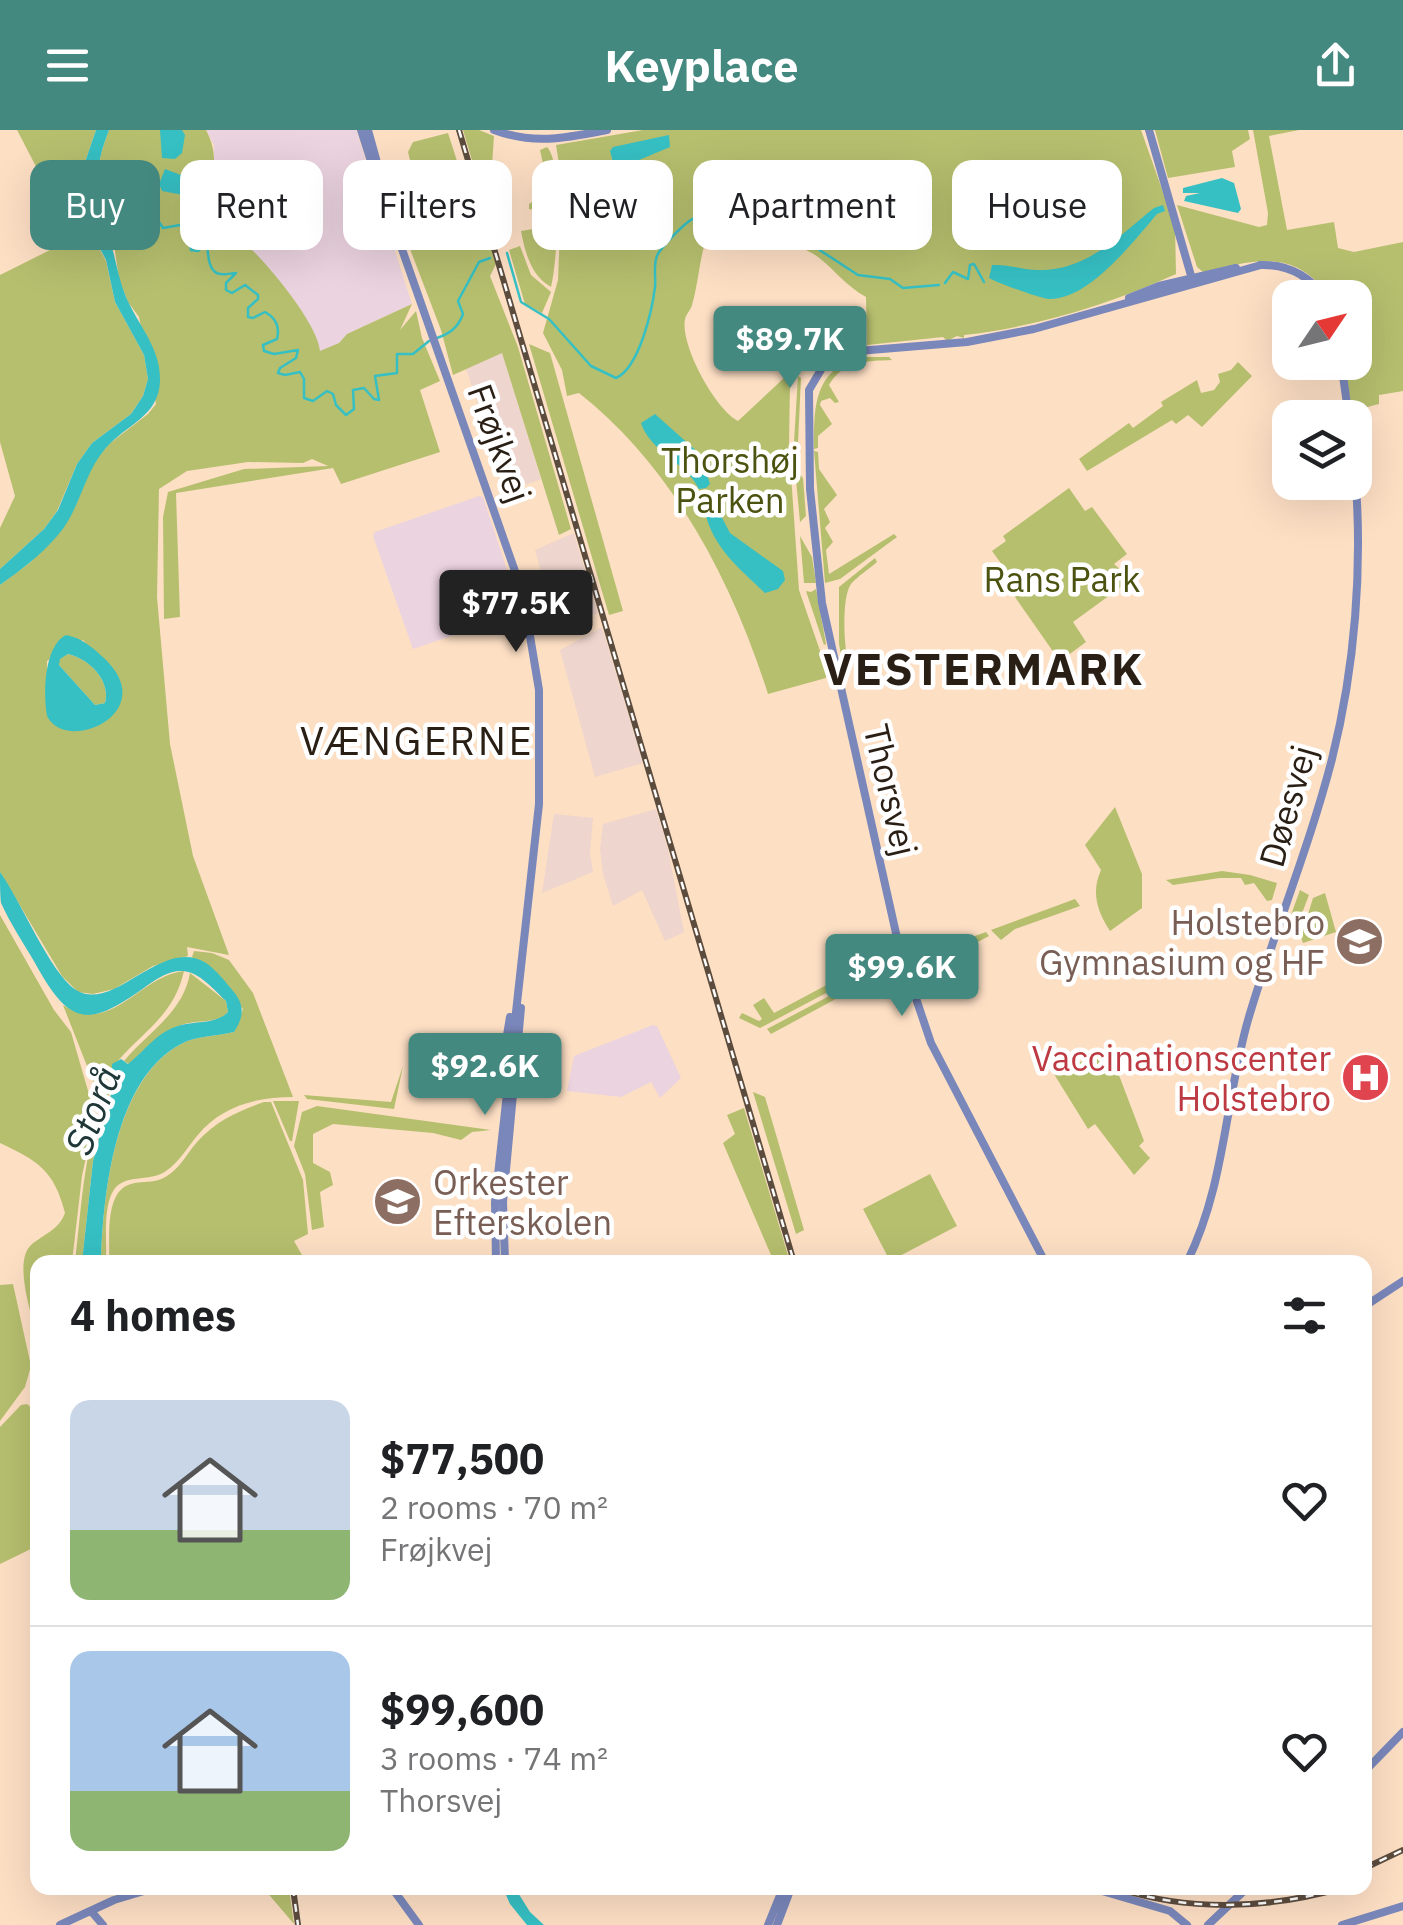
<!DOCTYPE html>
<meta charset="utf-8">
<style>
body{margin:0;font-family:"IBM Plex Sans",sans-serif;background:#f2f2f2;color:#202124;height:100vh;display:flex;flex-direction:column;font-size:38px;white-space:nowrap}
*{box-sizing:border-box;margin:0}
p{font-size:32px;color:#757577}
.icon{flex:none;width:55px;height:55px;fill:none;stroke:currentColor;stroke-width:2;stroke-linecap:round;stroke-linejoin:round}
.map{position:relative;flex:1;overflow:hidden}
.drawer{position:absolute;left:30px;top:1125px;width:1342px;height:640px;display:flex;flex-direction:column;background:#fff;border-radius:20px;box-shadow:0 10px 40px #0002}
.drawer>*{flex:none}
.banner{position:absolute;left:30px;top:30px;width:1345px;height:90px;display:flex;gap:20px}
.needle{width:65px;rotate:55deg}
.tools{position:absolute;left:1272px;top:150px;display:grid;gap:20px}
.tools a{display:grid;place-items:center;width:100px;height:100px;border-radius:20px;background:#fff;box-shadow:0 10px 40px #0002;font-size:50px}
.price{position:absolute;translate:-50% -85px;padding:0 22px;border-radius:10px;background:#448980;color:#fff;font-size:32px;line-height:65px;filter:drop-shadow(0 2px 5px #0008)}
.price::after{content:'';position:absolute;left:50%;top:60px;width:30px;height:22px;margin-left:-15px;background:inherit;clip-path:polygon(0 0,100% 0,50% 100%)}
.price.current{background:#222;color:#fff}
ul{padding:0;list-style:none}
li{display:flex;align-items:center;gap:30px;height:250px;padding:0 40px}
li+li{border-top:2px solid #e0e0e0}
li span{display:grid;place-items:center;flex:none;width:280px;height:200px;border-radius:20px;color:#555}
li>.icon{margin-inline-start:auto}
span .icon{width:120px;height:120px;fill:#fffc;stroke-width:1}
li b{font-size:42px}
h2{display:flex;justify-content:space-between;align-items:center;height:120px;padding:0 40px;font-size:42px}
.tag{padding:0 35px;border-radius:20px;background:#fff;box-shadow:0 10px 40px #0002;font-size:35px;line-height:90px}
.tag.current{background:#448980;color:#fff}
header{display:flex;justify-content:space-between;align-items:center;height:130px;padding:0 40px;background:#448980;color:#fff;font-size:45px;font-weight:700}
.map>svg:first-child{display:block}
</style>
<header><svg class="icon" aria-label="menu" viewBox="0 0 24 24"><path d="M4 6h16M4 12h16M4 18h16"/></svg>Keyplace<svg class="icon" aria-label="share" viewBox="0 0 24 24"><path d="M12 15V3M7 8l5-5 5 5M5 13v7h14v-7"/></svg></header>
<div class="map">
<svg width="1403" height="1795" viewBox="0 0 1403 1795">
<rect width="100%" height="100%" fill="#fddfc4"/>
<!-- commercial -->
<path fill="#eed5cd" d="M502 222 541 349 508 361 466 239Z
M574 403 598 484 555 490 535 420Z
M602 497 643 633 595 647 560 520Z
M656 679 668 719 684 802 665 811 642 760 613 776 603 744 600 719 603 694Z
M554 684 593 688 590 723 593 742 542 763Z"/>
<!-- industrial -->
<path fill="#ebd3df" d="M206 0H356L412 174 347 204 339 213 320 222 200 81 214 52V15Z
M479 366 483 367 521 482 413 519 373 406 375 402Z
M653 895 657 896 681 948 660 968 651 952 621 967 567 961 574 926Z"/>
<!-- green -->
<path fill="#b6bf6e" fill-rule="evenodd" d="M17 0H96L84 35 87 95 106 131 115 172 144 225 148 249 143 266 131 284 92 313 77 334 57 381 44 399 0 439V398L15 366 0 312V145L64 113 68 98Z
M109 0H206C221 28 213 54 200 82 213 90 227 98 239 108 262 126 318 193 320 221L339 213 347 204 412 174 400 200 416 181 422 208 440 251 420 260 440 322 341 354 333 338 176 363 180 487 164 489 163 387 168 362 244 339 328 336 312 329 303 333 248 332 187 341 159 359 157 467 170 614 193 726 229 825 187 817 188 826 153 836 114 859 93 864 78 862 62 846 0 742V455L32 431 93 333 109 314 148 284 156 274 139 187 128 172 119 149 115 121 107 100 112 99V87C89 62 98 29 109 0ZM83 510 121 570 87 599 47 586V531Z
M463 0H479L494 6 490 65 482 64Z
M643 0H1141L1175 96 1176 144C1111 174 1036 197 964 205V208L957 206 947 211 943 207 867 215 866 167C846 156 836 141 818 127 796 110 729 103 705 113 699 133 698 155 692 175 691 180 686 184 685 189 680 215 715 279 738 291L784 248 790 253 789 316 799 460 827 541 826 548 768 564C732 451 673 337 579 263L567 266 562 240 543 203 558 150 562 52 556 15Z
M1155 0H1248L1250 9 1232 21 1235 37 1168 48Z
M1253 0H1299L1269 6 1287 100 1334 92 1338 118 1354 122 1403 112V261L1379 265V274L1352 281 1344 233 1355 232V168L1330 167C1293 116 1256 131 1203 142L1197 137 1177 75 1259 97 1267 95 1268 83Z
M448 3 466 59 452 64 446 51 417 58 408 22 413 12Z
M547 17C564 35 557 133 551 157 531 146 525 122 521 101L539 98 536 80 529 79V74L549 61 540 20Z
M473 59 496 134 490 146 518 217 571 399 559 405 502 223 453 245 441 200 407 111 422 102 427 116 456 105 459 99 448 67Z
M520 116 531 145 551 162 542 183 525 174 509 120Z
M529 214 550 223 623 481 609 485Z
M858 227H889L892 230C866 231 843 231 829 255L839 272 835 273 830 268 821 271 820 275 832 294 818 306V318L814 319C814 278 813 242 858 227Z
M1238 232 1252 246 1202 297 1188 285 1176 294 1172 290 1087 341 1079 329 1129 293 1133 298 1163 276 1161 272 1197 250 1201 263 1214 260 1220 252 1218 244 1231 240Z
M798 246 801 248 798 313 794 312Z
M814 321 818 322 819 339 837 365 824 379 830 392 825 398 833 412 826 420 829 444 894 404 897 407 840 449 825 453Z
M795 339 803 348 806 386 800 392Z
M1069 358 1085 381 1092 377 1127 424 1114 434 1129 447 1121 457 1073 492 1086 512 1063 529 1052 520 999 444 1005 439 992 421 1006 411 1003 406Z
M800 406 812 427 816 453H804Z
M875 428 877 432C869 439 858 446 851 454 841 468 844 520 849 537L844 541 839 514V457Z
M816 459 826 514 824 515 806 461 811 462Z
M68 524C89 529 111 550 105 573L95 575 59 535V529Z
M1115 677 1142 744V778L1110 801C1097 781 1091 762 1101 740L1085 715Z
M1222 741 1250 745 1277 753 1272 770 1267 771 1254 753 1245 755 1241 748H1220L1173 755 1166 750Z
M1300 760 1309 765 1296 799 1287 796Z
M1325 763 1336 802 1303 813 1301 807 1313 768Z
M1075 769 1080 776 1015 799 1001 810 991 800Z
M0 785 54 880 71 902 95 985 82 1046 72 1132H38L37 1208C32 1185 13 1132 31 1115 45 1103 58 1101 65 1083 54 1040 38 1031 0 1013Z
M986 802 989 806 916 845 914 838 955 813Z
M194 821 212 823 229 830 253 863 293 967C256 967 221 976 197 1006 187 1018 179 1032 166 1041 150 1053 122 1042 112 1063 103 1082 107 1112 106 1132H101C103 1066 114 950 181 914 195 906 218 906 234 902L243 879 192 827Z
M868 833 866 842 760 898 739 888 742 883 759 891 762 889 753 875 764 868 774 883Z
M184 841C174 886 143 901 116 933 108 942 106 958 100 969L63 875C112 907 138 846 184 841Z
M190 843 226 871 228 882C216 895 197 889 181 895 158 904 146 919 129 934L124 931C148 902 183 883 190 843Z
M867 846 877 851 856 858 771 904 767 899Z
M1109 919 1144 1011 1139 1016 1150 1028 1134 1045 1095 994 1088 999 1054 944Z
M403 936 394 979 307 969 304 965 391 972Z
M112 953 93 1031 82 1132H75C82 1074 84 1006 112 953Z
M753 962 765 967 804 1100 796 1104Z
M273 971H299L292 1011H290Z
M264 972H271L303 1050 308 1104 294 1111 306 1132H109C110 1112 106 1081 118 1063 131 1046 151 1057 167 1046 181 1037 187 1023 198 1011 217 990 239 981 264 972Z
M317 976 491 1000 472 1002 461 1010 433 1003 333 994 313 1004V1033L330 1042 333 1055 320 1062 324 1097 312 1100 305 1044 294 1016 302 982Z
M744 978 790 1132H774L723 1013 735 1004 727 985Z
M930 1044 957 1096 890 1131 863 1079Z
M13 1154 31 1236 25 1257 0 1291V1155Z
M27 1274 37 1282V1416L0 1434V1297L21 1275Z
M264 1758H289L294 1794 265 1760Z"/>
<!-- water -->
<path fill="#36c0c4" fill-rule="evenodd" d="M96 0H109C98 29 89 62 112 87L113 99 107 101C115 123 117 145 126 167 138 195 161 218 160 251 159 287 125 295 105 319 83 345 80 380 58 405 41 425 21 440 0 455V439L44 399 58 380 77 334 92 313 131 284 143 266 148 249 144 225 115 172 106 130 83 87 86 71 84 35Z
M160 0H182L185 5 182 23 175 29 162 28Z
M669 5 670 17 620 38 614 36 610 21 613 17Z
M165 39 189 48 183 65 162 61 159 54Z
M1222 48 1234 53 1241 79 1238 83 1184 71 1186 66 1200 63H1183V58Z
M1163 75 1165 81 1157 84C1134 111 1088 171 1048 169 1039 168 998 153 989 148L992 135C1008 134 1023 140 1039 140 1086 141 1119 106 1154 78Z
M655 284 701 325 710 354 706 358 699 359C685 331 651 323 641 293Z
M711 375 716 376 730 403 783 441 785 450 778 459 765 463C740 439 713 418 705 382Z
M66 505C82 508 92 517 105 529 161 583 66 625 47 586 43 564 44 516 66 505ZM68 524C89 529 111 550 105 573L95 575 59 535 60 529Z
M0 742C21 771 50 843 76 860 114 884 162 805 206 833 216 840 225 851 233 861 245 875 244 887 234 902 218 906 195 906 181 914 114 949 103 1066 101 1132H82L93 1031 111 964 112 934 121 929 128 934C146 920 156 902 181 895 196 891 217 894 228 882L226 871C215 861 200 842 183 841 170 840 158 848 148 855 90 897 71 899 35 833 24 814 10 793 1 773 0 764 0 751 0 742Z
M503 1758H515L530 1782 544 1795H527L510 1774Z"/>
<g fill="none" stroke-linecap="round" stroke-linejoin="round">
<!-- stream -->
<path stroke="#36c0c4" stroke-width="2.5" d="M112 86 124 74 148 75 163 98 180 95 188 98 191 120 198 121 207 112C208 120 207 144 221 144 227 145 231 143 236 143L226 153V160L232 163 245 155 258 165V169L248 178V187L253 188 265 182C276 188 280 197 277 209L263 215 264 221 274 224 298 220 296 228 280 238 278 243 285 245 300 242 304 249V268L313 271 327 261 333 264 336 275 346 285 354 279 353 260 364 258 374 269 379 270 375 246 397 243V224H413L429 211
M507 123 521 172 549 189 591 236 616 248C639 238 652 181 655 157 656 148 653 135 657 126 660 118 687 90 695 88 716 83 735 97 755 101L766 97 798 106 858 145 890 149 903 158 939 155
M945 153 953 142 968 149 970 135 974 134 984 152
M437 208C449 204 458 198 463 184L458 171 479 132 490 128"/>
<!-- minor -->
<path stroke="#7a87ba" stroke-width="8" d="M361 0 384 72
M368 0 397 105 523 464 539 560V674L495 1072 496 1132
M494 0C534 15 566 8 607 0
M1149 0 1192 149
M1260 135C1287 134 1309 145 1325 168
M1129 168 1159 156 1236 138
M1341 232 1349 288
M502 935 510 887
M505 1132 503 1072 521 878
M1045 1132 931 913 900 821 822 473 810 359 809 260 825 233 846 222 967 212 1034 199 1261 135
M1187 1132C1225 1056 1225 971 1248 890 1274 802 1309 718 1332 629 1355 537 1363 437 1355 342
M1365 1176 1403 1151
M1365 1641 1403 1602
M392 1758 419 1795
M1092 1758 1170 1781 1187 1795
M91 1781 103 1795
M60 1795 114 1770 154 1758
M768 1795 783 1758
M777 1795 791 1758
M1208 1795 1247 1758
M1342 1795 1403 1776"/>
<defs>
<path id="rail" d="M459 0 794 1132
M1365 1738 1403 1720
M293 1758 298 1795
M1116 1758C1190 1782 1267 1779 1342 1758"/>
</defs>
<!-- rail casing -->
<use href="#rail" stroke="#5c4c3e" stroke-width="6"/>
<!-- rail -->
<use href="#rail" stroke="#fff" stroke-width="2.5" stroke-dasharray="8" stroke-linecap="butt"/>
</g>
<!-- icons -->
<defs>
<symbol id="school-disc" viewBox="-11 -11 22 22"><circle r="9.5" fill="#8d6e63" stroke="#fff"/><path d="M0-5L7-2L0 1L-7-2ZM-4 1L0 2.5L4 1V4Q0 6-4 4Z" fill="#fff"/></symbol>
<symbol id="hospital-disc" viewBox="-11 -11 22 22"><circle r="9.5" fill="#e0444e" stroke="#fff"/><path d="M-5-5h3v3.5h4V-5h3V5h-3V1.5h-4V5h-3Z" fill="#fff"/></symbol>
</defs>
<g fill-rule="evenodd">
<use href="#school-disc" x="1332" y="784" width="55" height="55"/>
<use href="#hospital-disc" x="1338" y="920" width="55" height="55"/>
<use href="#school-disc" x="370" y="1044" width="55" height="55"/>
</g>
<g text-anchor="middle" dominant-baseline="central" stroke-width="9" stroke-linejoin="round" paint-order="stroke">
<!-- street labels -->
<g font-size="35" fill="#2a1f15" stroke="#fff">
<text transform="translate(500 313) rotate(70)">Frøjkvej</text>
<text transform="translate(891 660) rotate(77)">Thorsvej</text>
<text transform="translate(1287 676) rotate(-74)">Døesvej</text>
</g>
<!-- park labels -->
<g font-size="35" fill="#4c520f" stroke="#fff">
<text x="730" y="330">Thorshøj<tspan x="730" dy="40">Parken</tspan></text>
<text x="1062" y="449">Rans Park</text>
</g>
<!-- education labels -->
<g font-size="35" fill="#785e54" stroke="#fff" text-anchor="end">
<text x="1325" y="792">Holstebro<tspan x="1325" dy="40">Gymnasium og HF</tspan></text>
<text x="433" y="1052" text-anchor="start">Orkester<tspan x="433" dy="40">Efterskolen</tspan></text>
</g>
<!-- health labels -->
<g font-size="35" fill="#be3a42" stroke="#fff" text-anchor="end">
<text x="1331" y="928">Vaccinationscenter<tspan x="1331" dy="40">Holstebro</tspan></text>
</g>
<!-- water labels -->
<g font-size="38" font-style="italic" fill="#203738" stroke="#fff">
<text transform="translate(92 980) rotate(-69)">Storå</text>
</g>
<!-- quarter labels -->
<g font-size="40" letter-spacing="2.5" fill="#2a1f15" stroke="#fff">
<text x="417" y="610">VÆNGERNE</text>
</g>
<!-- district labels -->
<g font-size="45" font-weight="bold" letter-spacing="2.5" fill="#2a1f15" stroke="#fff">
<text x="984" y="538">VESTERMARK</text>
</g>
</g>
</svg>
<div class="tools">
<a><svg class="needle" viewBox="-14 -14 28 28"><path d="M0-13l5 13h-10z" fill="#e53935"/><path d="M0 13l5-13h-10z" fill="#757577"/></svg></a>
<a><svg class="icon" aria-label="layers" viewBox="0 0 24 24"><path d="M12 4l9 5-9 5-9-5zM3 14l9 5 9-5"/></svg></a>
</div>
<b class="price" style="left:790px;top:261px">$89.7K</b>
<b class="price current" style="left:516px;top:525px">$77.5K</b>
<b class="price" style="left:902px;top:889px">$99.6K</b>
<b class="price" style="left:485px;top:988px">$92.6K</b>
<div class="banner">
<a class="tag current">Buy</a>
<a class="tag">Rent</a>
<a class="tag">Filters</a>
<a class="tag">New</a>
<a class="tag">Apartment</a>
<a class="tag">House</a>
</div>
<section class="drawer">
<h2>4 homes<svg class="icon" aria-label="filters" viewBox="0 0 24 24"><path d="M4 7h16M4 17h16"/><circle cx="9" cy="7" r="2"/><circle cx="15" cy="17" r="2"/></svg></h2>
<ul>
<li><span style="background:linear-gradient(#c9d6e8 65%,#8fb573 0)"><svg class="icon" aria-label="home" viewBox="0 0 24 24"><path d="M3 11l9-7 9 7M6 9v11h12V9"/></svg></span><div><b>$77,500</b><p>2 rooms · 70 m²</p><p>Frøjkvej</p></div><svg class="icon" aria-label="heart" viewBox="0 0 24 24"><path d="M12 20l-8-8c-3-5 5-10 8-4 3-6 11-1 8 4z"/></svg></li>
<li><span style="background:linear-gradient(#a9c7e8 70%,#8fb573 0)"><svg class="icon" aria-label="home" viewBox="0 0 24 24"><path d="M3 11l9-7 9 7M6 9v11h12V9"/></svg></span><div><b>$99,600</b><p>3 rooms · 74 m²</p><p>Thorsvej</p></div><svg class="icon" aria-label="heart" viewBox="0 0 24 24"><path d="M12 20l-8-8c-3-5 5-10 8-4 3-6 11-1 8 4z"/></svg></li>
</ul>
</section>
</div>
